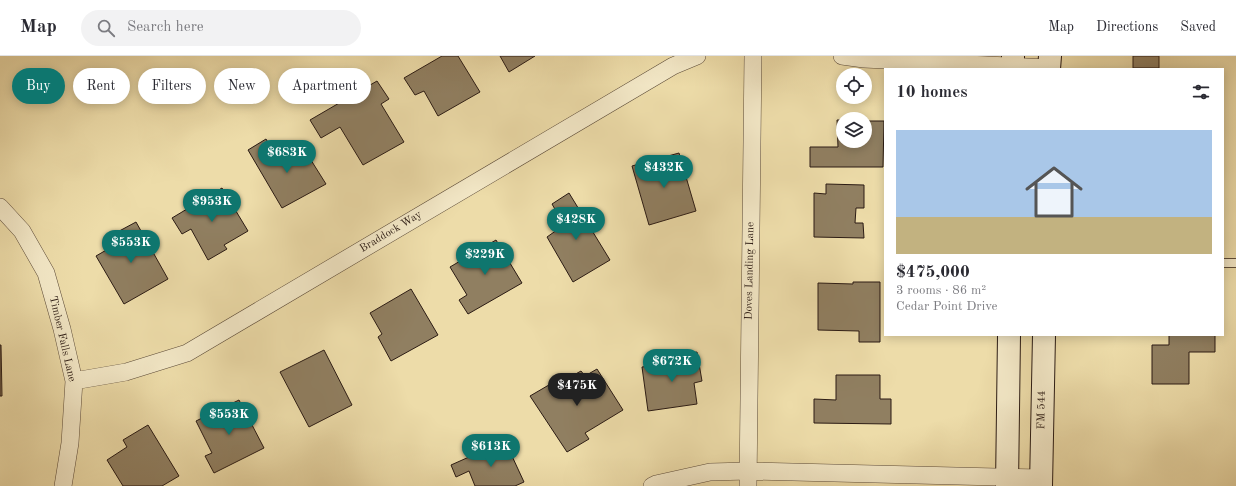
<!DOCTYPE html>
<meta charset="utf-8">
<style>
body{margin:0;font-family:"Old Standard TT",serif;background:#f2f2f3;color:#2b2b33;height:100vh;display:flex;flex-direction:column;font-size:15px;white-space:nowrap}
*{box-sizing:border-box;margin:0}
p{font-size:13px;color:#7c7c81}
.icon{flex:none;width:22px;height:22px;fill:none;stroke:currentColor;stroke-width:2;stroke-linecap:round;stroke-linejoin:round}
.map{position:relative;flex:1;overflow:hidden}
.drawer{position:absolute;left:884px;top:12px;width:340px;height:268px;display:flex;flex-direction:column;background:#fff;border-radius:0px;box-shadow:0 2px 10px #0003}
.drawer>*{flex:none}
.banner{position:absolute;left:12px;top:12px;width:380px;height:36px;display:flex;gap:8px}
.tools{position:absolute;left:836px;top:12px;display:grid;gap:8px}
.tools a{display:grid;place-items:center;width:36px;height:36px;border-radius:50%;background:#fff;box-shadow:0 2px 10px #0003;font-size:20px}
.price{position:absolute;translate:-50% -34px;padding:0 9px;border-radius:14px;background:#0f766e;color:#fff;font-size:13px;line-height:26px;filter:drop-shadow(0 1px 2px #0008)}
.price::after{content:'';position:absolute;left:50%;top:24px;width:12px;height:9px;margin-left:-6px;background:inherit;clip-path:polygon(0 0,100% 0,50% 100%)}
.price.current{background:#222;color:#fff}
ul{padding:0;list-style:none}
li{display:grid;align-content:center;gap:8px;height:212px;padding:0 12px}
li span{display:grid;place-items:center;height:124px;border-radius:0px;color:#555}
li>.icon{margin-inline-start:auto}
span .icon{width:72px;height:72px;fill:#fffc;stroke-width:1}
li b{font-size:17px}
h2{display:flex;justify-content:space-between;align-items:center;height:48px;padding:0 12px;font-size:17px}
.pill{padding:0 14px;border-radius:18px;background:#fff;box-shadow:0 2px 10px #0003;font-size:14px;line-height:36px}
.pill.current{background:#0f766e;color:#fff}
header{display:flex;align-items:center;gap:24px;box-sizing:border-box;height:56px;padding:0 20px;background:#fff;border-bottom:1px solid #e1e1e2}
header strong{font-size:19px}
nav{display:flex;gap:22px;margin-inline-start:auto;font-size:14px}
.search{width:280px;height:36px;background:#f2f2f3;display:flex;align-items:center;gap:10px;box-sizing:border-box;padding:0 14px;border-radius:22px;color:#7c7c81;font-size:15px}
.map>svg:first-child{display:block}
</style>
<header>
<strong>Map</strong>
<div class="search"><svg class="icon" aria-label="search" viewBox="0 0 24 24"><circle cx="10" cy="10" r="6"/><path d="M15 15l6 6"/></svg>Search here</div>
<nav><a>Map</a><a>Directions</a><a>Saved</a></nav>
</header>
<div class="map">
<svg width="1236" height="430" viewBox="0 0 1236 430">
<rect width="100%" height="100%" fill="#eddca9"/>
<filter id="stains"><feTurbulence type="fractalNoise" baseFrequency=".005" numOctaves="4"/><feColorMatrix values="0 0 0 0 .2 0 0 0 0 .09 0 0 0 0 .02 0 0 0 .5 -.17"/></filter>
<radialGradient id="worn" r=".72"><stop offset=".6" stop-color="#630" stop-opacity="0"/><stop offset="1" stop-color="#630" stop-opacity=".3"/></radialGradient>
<!-- building -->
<path fill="#907f61" stroke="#2b1b14" d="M442 0H458L480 36 438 60 424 35 415 39 404 22Z
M500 0H535L509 16Z
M1133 0H1159V12H1133Z
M377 25 389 43 381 48 404 86 363 109 340 71 321 82 310 64Z
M837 64H843V85H865V65H884L883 111H810V91H838Z
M266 83 280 107 304 93 326 128 282 152 248 94Z
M679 97 696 155 649 169 632 110Z
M826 128 864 129V152H856L855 167H863L864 182 814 181V137L826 138Z
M222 132 248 175 224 189 227 193 208 204 191 173 182 178 172 162Z
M569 137 610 204 573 226 547 181 564 169 552 148Z
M136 166 168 223 124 248 96 200 115 189 110 180Z
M496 184 522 227 468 258 459 244 467 239 450 211Z
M853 226H880V286H859V275L818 274V227L853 228Z
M411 233 438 279 391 305 378 281 382 278 370 257Z
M1169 279H1215V296H1189V328H1152V289H1169Z
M0 289H1L2 340H0Z
M324 294 352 349 309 371 280 316Z
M697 296 702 325 694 327 697 348 648 355 642 311 672 307 671 300Z
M597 313 623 354 585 377 589 383 567 396 530 340 554 326 556 329 581 315 585 320Z
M836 319H880V343H891V368L814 367V343L836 344Z
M239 344 264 392 214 417 205 400 212 397 196 365Z
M148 369 179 420 162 430H123L107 404 127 391 123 384Z
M505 385 524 426 515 430H475L469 415 456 421 451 409Z"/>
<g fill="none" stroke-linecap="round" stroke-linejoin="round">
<defs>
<path id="lane" d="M1223 207H1236"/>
<path id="street" d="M842 0 864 3 1049 12
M0 151 22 175 46 217 62 273 74 325 70 387 63 430
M74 325 126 316 187 297 673 10 697 0
M652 430 656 428 710 416 748 415 1041 422
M748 430 753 0"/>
<path id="secondary" d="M1013 13V0
M1049 13 1050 0
M1007 430 1009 279
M1041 430 1044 279"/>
</defs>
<!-- lane casing -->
<use href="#lane" stroke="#5c4b39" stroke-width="10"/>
<!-- street casing -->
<use href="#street" stroke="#5c4b39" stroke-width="18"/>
<!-- secondary casing -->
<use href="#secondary" stroke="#2b1b14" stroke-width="24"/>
<!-- lane -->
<use href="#lane" stroke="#f3e8c7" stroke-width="8"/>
<!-- street -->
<use href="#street" stroke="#f3e8c7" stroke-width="17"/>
<!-- secondary -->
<use href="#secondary" stroke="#f3e8c7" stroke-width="22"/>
</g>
<g text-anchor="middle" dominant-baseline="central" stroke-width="3.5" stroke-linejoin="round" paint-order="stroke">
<!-- street labels -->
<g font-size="11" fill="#2b1b14" stroke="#f3e8c7">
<text transform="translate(391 176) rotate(-31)">Braddock Way</text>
<text transform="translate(750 215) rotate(-89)">Doves Landing Lane</text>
<text transform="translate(62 283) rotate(77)">Timber Falls Lane</text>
<text transform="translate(1042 354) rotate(-89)">FM 544</text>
</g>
</g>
<rect width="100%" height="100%" filter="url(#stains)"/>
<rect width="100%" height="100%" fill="url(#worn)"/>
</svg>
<div class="tools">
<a><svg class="icon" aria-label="locate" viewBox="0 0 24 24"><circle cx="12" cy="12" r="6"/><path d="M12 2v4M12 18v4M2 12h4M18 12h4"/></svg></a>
<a><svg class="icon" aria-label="layers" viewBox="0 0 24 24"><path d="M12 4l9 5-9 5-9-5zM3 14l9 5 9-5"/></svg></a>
</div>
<b class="price" style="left:287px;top:118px">$683K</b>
<b class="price" style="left:664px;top:133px">$432K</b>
<b class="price" style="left:212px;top:167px">$953K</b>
<b class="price" style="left:576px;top:185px">$428K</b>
<b class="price" style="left:131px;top:208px">$553K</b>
<b class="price" style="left:485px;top:220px">$229K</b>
<b class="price" style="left:672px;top:327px">$672K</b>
<b class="price current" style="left:577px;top:351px">$475K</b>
<b class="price" style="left:229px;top:380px">$553K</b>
<b class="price" style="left:491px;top:412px">$613K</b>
<div class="banner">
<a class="pill current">Buy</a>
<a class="pill">Rent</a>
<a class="pill">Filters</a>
<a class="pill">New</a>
<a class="pill">Apartment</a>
</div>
<section class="drawer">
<h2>10 homes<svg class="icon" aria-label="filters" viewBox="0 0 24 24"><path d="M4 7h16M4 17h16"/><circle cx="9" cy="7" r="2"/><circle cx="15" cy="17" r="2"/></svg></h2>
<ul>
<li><span style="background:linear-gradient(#a9c7e8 70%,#c2b280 0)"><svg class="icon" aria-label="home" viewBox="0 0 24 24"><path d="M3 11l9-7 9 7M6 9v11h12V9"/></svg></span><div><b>$475,000</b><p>3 rooms · 86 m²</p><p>Cedar Point Drive</p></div></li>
</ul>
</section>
</div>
